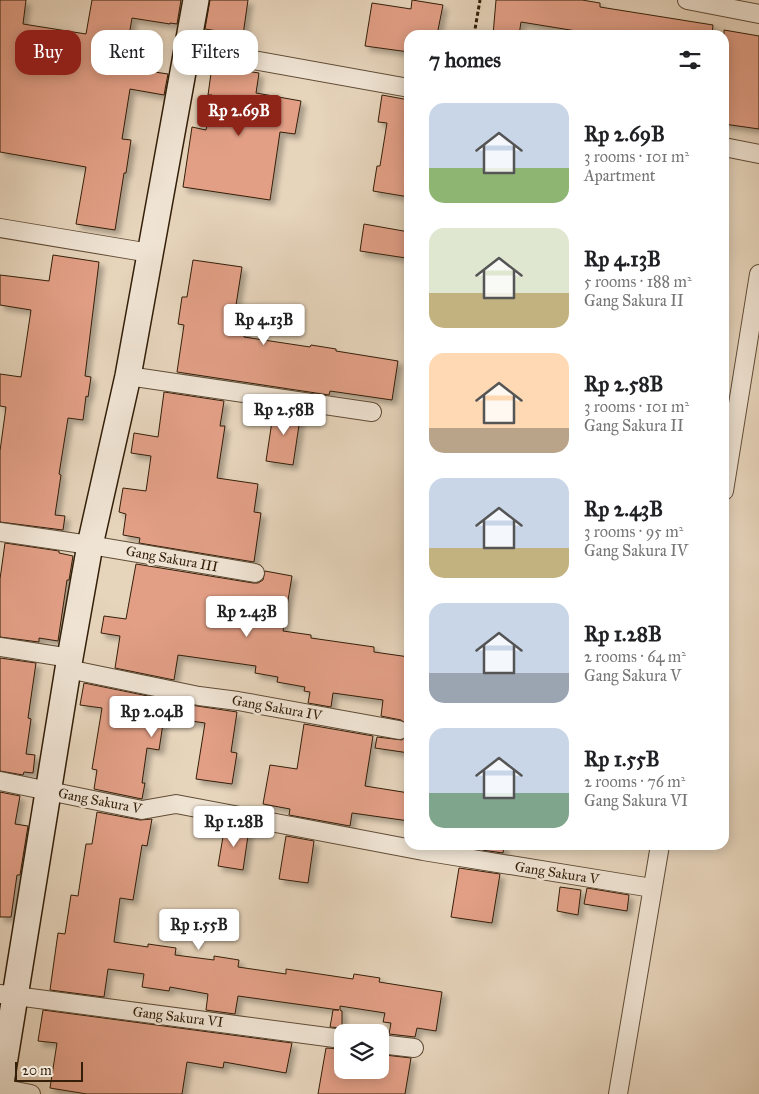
<!DOCTYPE html>
<meta charset="utf-8">
<style>
body{margin:0;font-family:"IM FELL Great Primer",serif;background:#f6f6f6;color:#202124;height:100vh;display:flex;flex-direction:column;font-size:19px;white-space:nowrap}
*{box-sizing:border-box;margin:0}
p{font-size:16px;color:#757577}
.icon{flex:none;width:28px;height:28px;fill:none;stroke:currentColor;stroke-width:2;stroke-linecap:round;stroke-linejoin:round}
.map{position:relative;flex:1;overflow:hidden}
.side{position:absolute;left:404px;top:30px;width:325px;height:820px;display:flex;flex-direction:column;background:#fff;border-radius:15px;box-shadow:0 2px 12px #0003}
.side>*{flex:none}
.top-card{position:absolute;left:15px;top:30px;width:314px;height:45px;display:flex;gap:10px}
.fabs{position:absolute;left:334px;top:1024px;display:grid;gap:10px}
.fabs a{display:grid;place-items:center;width:55px;height:55px;border-radius:10px;background:#fff;box-shadow:0 2px 12px #0003;font-size:25px}
.scale{position:absolute;left:15px;bottom:12px;width:68px;box-sizing:border-box;padding-left:5px;border:2px solid #331f09;border-top:0;font-size:14px;line-height:18px;white-space:nowrap;color:#331f09;-webkit-text-stroke:4px #efe3d3;paint-order:stroke}
.price{position:absolute;translate:-50% -42px;padding:0 11px;border-radius:5px;background:#fff;color:#222;font-size:16px;line-height:32px;filter:drop-shadow(0 1px 2px #0008)}
.price::after{content:'';position:absolute;left:50%;top:30px;width:15px;height:11px;margin-left:-8px;background:inherit;clip-path:polygon(0 0,100% 0,50% 100%)}
.price.on{background:#8f2418;color:#fff}
ul{padding:0;list-style:none}
li{display:flex;align-items:center;gap:15px;height:125px;padding:0 25px}
li span{display:grid;place-items:center;flex:none;width:140px;height:100px;border-radius:15px;color:#555}
li>.icon{margin-inline-start:auto}
span .icon{width:60px;height:60px;fill:#fffc;stroke-width:1}
li b{font-size:21px}
h2{display:flex;justify-content:space-between;align-items:center;height:60px;padding:0 25px;font-size:21px}
.tag{padding:0 18px;border-radius:15px;background:#fff;box-shadow:0 2px 12px #0003;font-size:18px;line-height:45px}
.tag.on{background:#8f2418;color:#fff}
.map>svg:first-child{display:block}
</style>
<div class="map">
<svg width="759" height="1094" viewBox="0 0 759 1094">
<defs>
<filter id="shadow"><feDropShadow dx="4.5" dy="4.5" stdDeviation="2.5" flood-color="#0004"/></filter>
</defs>
<rect width="100%" height="100%" fill="#e6d4bb"/>
<filter id="stains"><feTurbulence type="fractalNoise" baseFrequency=".004" numOctaves="4"/><feColorMatrix values="0 0 0 0 .2 0 0 0 0 .09 0 0 0 0 .02 0 0 0 .5 -.17"/></filter>
<radialGradient id="worn" r=".72"><stop offset=".6" stop-color="#630" stop-opacity="0"/><stop offset="1" stop-color="#630" stop-opacity=".3"/></radialGradient>
<!-- building -->
<path fill="#e29f86" stroke="#331f09" filter="url(#shadow)" d="M0 0H26L23 24 86 34 92 0H181L177 24 170 23V24L132 18 125 60H129L128 68 168 74 164 95 130 89 122 139 131 140 126 173H124L115 230 76 224 86 167 0 152Z
M210 0H248L243 35 205 29Z
M412 0 443 5 437 35H409V52L365 46 372 3 411 9Z
M496 0H582L600 3V7L713 25 712 35H601L521 22 519 35H493Z
M724 30 759 36V129L724 124Z
M212 66 259 73 256 93 301 101 295 134 280 132 270 200 183 187 192 127 206 130 212 95H208Z
M382 95 409 100V197L373 191 377 166H380L387 123 378 122Z
M364 224 409 232 406 258 360 251Z
M53 255 99 262 85 376 91 377 88 397 86 396 83 420 68 418 59 474 61 475 55 515 65 516 63 530 0 522V451L6 407 0 406V374L21 377 31 310 0 305V275L49 281Z
M193 260 242 267 236 305 248 307 244 337 310 347 311 345 336 349V351L398 361 392 400 330 391 329 395 177 372 184 325 178 324 182 297H187Z
M164 392 224 401 220 426H225L217 478 258 484 254 512 261 513 254 562 139 543 140 538 123 535 126 514 119 512 123 488 146 491 151 456 131 453 134 433 158 437Z
M274 408 301 412 293 465 266 461Z
M5 543 59 551V553L73 556 69 580H67L58 641 39 638V642L0 637V579Z
M136 564 253 583H258L263 580 265 571 292 576 283 631 311 635V638L374 647V652L409 657V726L401 720 381 716 383 700 333 693 331 707 308 703 310 692 304 691 305 687 277 682 278 677 255 673 256 666 178 655 174 680 115 668 120 636 101 633 104 616 126 619Z
M0 658 36 663 28 718 31 719 26 754 35 755 33 773 24 772 23 775 0 771Z
M84 683 197 706 237 712 231 752 237 753 232 784 196 779 205 723 164 717 159 750 147 748 142 783H145L142 799 94 789 97 770 92 769 102 708 80 705Z
M304 724 373 736 365 786 409 793V821L352 813 350 826 289 815 290 809 263 804 270 765 297 769Z
M409 734V753L375 748 377 737 402 740Z
M0 792 20 796 15 824 28 826 20 875H17L11 917H0Z
M97 812 140 820 152 819 147 846 142 845 133 900 120 898 114 942 148 947V944L176 948 175 955 214 960V956L239 960 238 967 286 974V969L353 979 354 974 380 978 379 982 442 992 436 1031 417 1028 415 1037 389 1034 391 1023 383 1022 385 1013 340 1006V1010L342 1011V1028L330 1027 333 1010H339L238 996 235 1014 206 1010 208 994 170 987 169 991 142 987 144 974 108 969 104 997 50 990 58 933 65 934 71 895 78 896 86 844H92Z
M225 825 249 829 243 870 218 866Z
M286 836 314 841 308 883 279 879Z
M482 845H504L503 853 482 850Z
M459 868 500 874 492 923 451 917Z
M560 887 581 890 578 915 557 911Z
M587 888 629 895 627 911 584 904Z
M43 1010 292 1043 286 1073 224 1062 223 1068 187 1062 182 1094H87L50 1088 57 1043 38 1041Z
M326 1048 342 1049V1070H382L385 1055 411 1058 405 1094H318Z"/>
<g fill="none" stroke-linecap="round" stroke-linejoin="round">
<defs>
<path id="street" d="M687 0 759 14
M186 48 409 88
M724 147 759 154
M0 228 150 253
M128 376 372 412
M724 491 759 274
M0 532 90 545 255 573
M0 647 70 658
M68 669 199 696 238 701 399 730
M0 781 142 810 176 804 423 851 652 888
M0 994 342 1039
M380 1044 414 1048
M0 1088 31 1094
M618 1094 660 845"/>
<path id="secondary" d="M0 1089 68 669 90 545 128 376 196 0"/>
</defs>
<!-- street casing -->
<use href="#street" stroke="#604c36" stroke-width="20"/>
<!-- secondary casing -->
<use href="#secondary" stroke="#331f09" stroke-width="28"/>
<!-- path -->
<path stroke="#331f09" stroke-width="3" stroke-dasharray="4 2.5" stroke-linecap="butt" d="M474 35 480 0"/>
<!-- street -->
<use href="#street" stroke="#efe3d3" stroke-width="18"/>
<!-- secondary -->
<use href="#secondary" stroke="#efe3d3" stroke-width="25"/>
</g>
<g text-anchor="middle" dominant-baseline="central" stroke-width="5" stroke-linejoin="round" paint-order="stroke">
<!-- street labels -->
<g font-size="14" fill="#331f09" stroke="#efe3d3">
<text transform="translate(172 559) rotate(10)">Gang Sakura III</text>
<text transform="translate(277 708) rotate(10)">Gang Sakura IV</text>
<text transform="translate(100 801) rotate(11)">Gang Sakura V</text>
<text transform="translate(557 873) rotate(9)">Gang Sakura V</text>
<text transform="translate(178 1017) rotate(7)">Gang Sakura VI</text>
</g>
</g>
<rect width="100%" height="100%" filter="url(#stains)"/>
<rect width="100%" height="100%" fill="url(#worn)"/>
</svg>
<div class="fabs">
<a><svg class="icon" aria-label="layers" viewBox="0 0 24 24"><path d="M12 4l9 5-9 5-9-5zM3 14l9 5 9-5"/></svg></a>
</div>
<div class="scale">20 m</div>
<b class="price on" style="left:239px;top:137px">Rp 2.69B</b>
<b class="price" style="left:264px;top:346px">Rp 4.13B</b>
<b class="price" style="left:284px;top:436px">Rp 2.58B</b>
<b class="price" style="left:247px;top:638px">Rp 2.43B</b>
<b class="price" style="left:152px;top:738px">Rp 2.04B</b>
<b class="price" style="left:234px;top:848px">Rp 1.28B</b>
<b class="price" style="left:199px;top:951px">Rp 1.55B</b>
<div class="top-card">
<a class="tag on">Buy</a>
<a class="tag">Rent</a>
<a class="tag">Filters</a>
</div>
<section class="side">
<h2>7 homes<svg class="icon" aria-label="filters" viewBox="0 0 24 24"><path d="M4 7h16M4 17h16"/><circle cx="9" cy="7" r="2"/><circle cx="15" cy="17" r="2"/></svg></h2>
<ul>
<li><span style="background:linear-gradient(#c9d6e8 65%,#8fb573 0)"><svg class="icon" aria-label="home" viewBox="0 0 24 24"><path d="M3 11l9-7 9 7M6 9v11h12V9"/></svg></span><div><b>Rp 2.69B</b><p>3 rooms · 101 m²</p><p>Apartment</p></div></li>
<li><span style="background:linear-gradient(#dfe7d0 65%,#c2b280 0)"><svg class="icon" aria-label="home" viewBox="0 0 24 24"><path d="M3 11l9-7 9 7M6 9v11h12V9"/></svg></span><div><b>Rp 4.13B</b><p>5 rooms · 188 m²</p><p>Gang Sakura II</p></div></li>
<li><span style="background:linear-gradient(#ffd9b3 75%,#b9a48a 0)"><svg class="icon" aria-label="home" viewBox="0 0 24 24"><path d="M3 11l9-7 9 7M6 9v11h12V9"/></svg></span><div><b>Rp 2.58B</b><p>3 rooms · 101 m²</p><p>Gang Sakura II</p></div></li>
<li><span style="background:linear-gradient(#c9d6e8 70%,#c2b280 0)"><svg class="icon" aria-label="home" viewBox="0 0 24 24"><path d="M3 11l9-7 9 7M6 9v11h12V9"/></svg></span><div><b>Rp 2.43B</b><p>3 rooms · 95 m²</p><p>Gang Sakura IV</p></div></li>
<li><span style="background:linear-gradient(#c9d6e8 70%,#9aa5b1 0)"><svg class="icon" aria-label="home" viewBox="0 0 24 24"><path d="M3 11l9-7 9 7M6 9v11h12V9"/></svg></span><div><b>Rp 1.28B</b><p>2 rooms · 64 m²</p><p>Gang Sakura V</p></div></li>
<li><span style="background:linear-gradient(#c9d6e8 65%,#7fa58c 0)"><svg class="icon" aria-label="home" viewBox="0 0 24 24"><path d="M3 11l9-7 9 7M6 9v11h12V9"/></svg></span><div><b>Rp 1.55B</b><p>2 rooms · 76 m²</p><p>Gang Sakura VI</p></div></li>
</ul>
</section>
</div>
